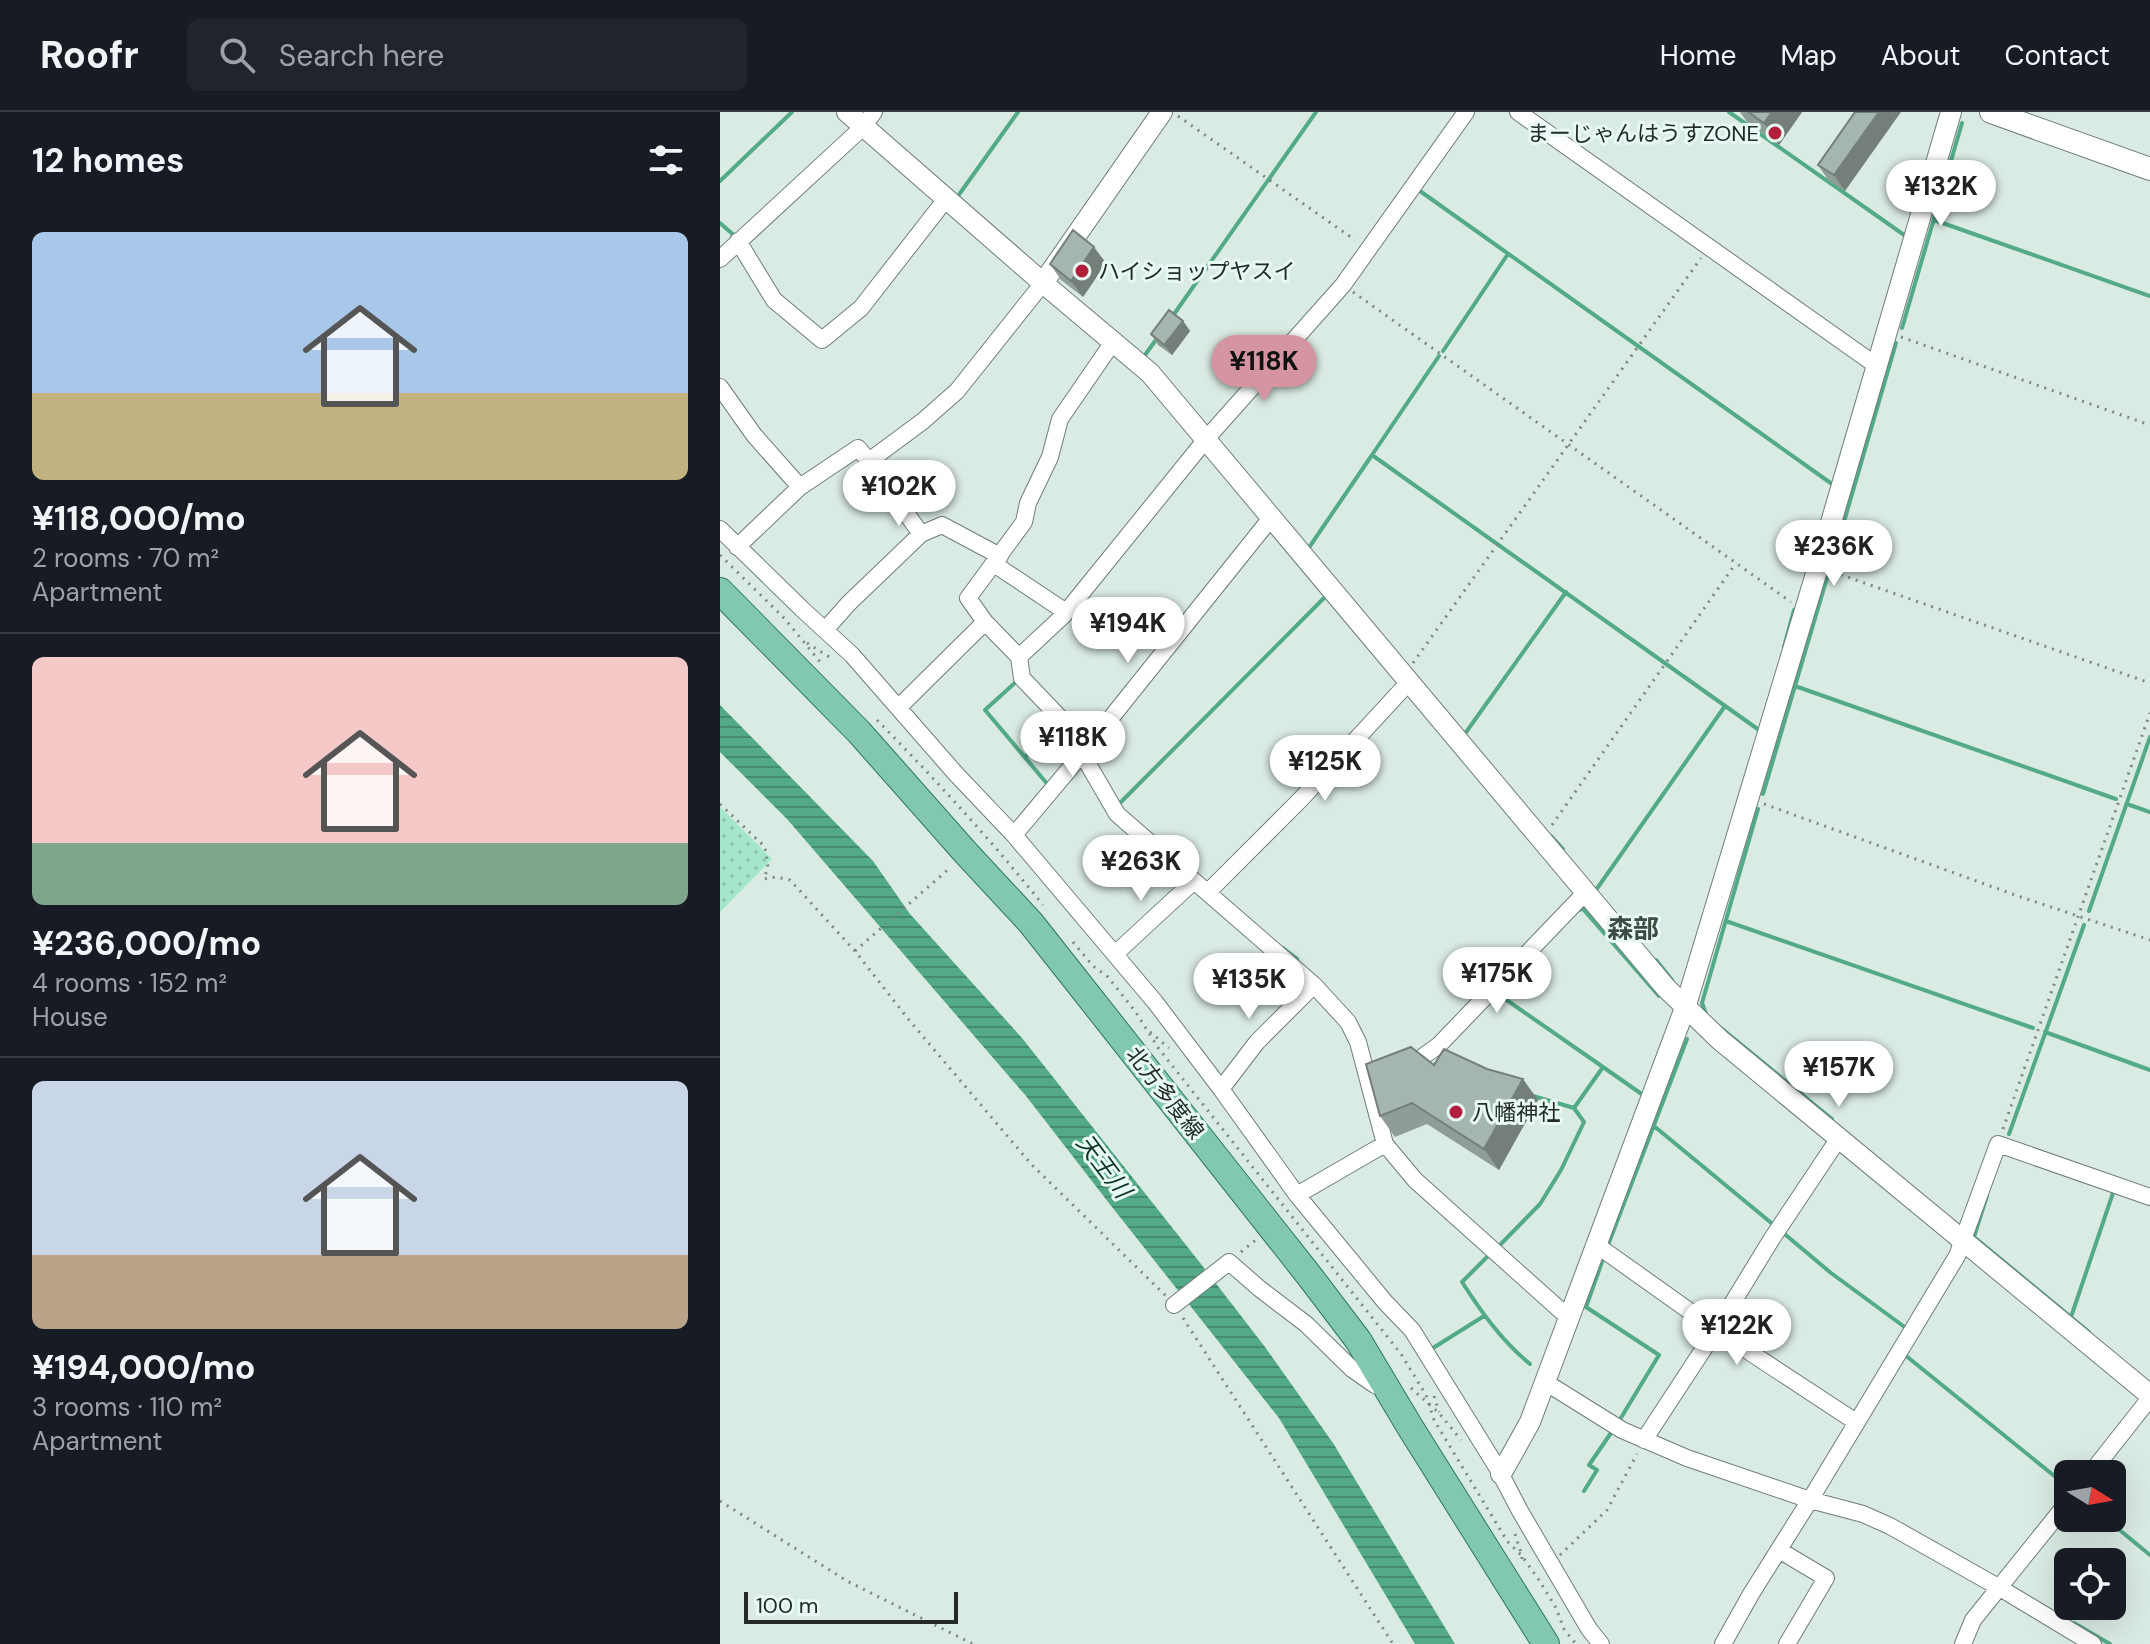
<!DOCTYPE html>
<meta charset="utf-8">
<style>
body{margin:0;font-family:"DM Sans","Noto Sans JP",sans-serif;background:#20242c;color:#f1f3f6;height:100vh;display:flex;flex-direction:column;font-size:30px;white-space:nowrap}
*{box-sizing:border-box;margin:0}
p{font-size:26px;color:#9ea1a6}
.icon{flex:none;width:44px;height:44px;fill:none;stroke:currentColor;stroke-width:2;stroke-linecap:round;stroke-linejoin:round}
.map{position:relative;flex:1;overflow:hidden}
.details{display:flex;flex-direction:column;background:#171b24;width:720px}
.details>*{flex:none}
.needle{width:52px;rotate:101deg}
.controls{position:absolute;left:1334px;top:1348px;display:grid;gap:16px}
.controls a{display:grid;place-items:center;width:72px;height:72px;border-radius:12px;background:#171b24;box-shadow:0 8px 32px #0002;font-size:40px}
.scale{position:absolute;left:24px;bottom:20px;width:214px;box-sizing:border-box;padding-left:8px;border:4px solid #232a27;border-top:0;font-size:22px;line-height:28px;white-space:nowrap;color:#232a27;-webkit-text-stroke:6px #e7f9f1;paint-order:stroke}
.price{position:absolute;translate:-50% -68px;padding:0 18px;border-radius:28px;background:#fff;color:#222;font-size:26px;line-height:52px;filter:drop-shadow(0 2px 4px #0008)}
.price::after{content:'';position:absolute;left:50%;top:48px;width:24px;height:18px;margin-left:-12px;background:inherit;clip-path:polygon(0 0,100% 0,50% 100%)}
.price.selected{background:#d594a2;color:#111}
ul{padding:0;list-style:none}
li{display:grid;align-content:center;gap:16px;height:424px;padding:0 32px}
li+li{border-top:2px solid #363941}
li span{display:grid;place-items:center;height:248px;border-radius:12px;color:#555}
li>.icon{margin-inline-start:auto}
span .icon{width:144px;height:144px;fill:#fffc;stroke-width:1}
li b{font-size:34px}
h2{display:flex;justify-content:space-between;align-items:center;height:96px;padding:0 32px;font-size:34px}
header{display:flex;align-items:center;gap:48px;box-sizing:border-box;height:112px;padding:0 40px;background:#171b24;border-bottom:2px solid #363941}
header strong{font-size:38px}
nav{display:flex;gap:44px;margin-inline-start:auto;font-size:28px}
.search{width:560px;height:72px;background:#20242c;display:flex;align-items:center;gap:20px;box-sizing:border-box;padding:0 28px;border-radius:12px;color:#9ea1a6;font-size:30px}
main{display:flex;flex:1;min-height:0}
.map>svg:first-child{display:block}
</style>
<header>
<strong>Roofr</strong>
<div class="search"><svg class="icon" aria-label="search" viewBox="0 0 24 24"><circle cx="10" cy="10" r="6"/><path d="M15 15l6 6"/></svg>Search here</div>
<nav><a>Home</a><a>Map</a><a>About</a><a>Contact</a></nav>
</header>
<main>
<section class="details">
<h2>12 homes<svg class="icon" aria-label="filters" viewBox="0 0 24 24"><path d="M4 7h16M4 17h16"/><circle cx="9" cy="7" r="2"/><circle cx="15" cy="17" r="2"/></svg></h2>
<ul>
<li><span style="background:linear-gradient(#a9c7e8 65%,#c2b280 0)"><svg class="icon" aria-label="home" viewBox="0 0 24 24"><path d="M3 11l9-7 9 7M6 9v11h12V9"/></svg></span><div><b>¥118,000/mo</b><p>2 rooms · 70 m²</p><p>Apartment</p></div></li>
<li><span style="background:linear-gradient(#f6c9c9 75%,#7fa58c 0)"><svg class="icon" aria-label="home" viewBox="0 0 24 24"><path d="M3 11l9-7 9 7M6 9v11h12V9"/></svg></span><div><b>¥236,000/mo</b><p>4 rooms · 152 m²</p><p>House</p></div></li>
<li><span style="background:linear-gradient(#c9d6e8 70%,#b9a48a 0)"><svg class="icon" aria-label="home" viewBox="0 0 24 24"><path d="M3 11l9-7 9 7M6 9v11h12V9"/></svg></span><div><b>¥194,000/mo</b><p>3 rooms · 110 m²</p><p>Apartment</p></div></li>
</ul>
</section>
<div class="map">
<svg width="1430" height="1532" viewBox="0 0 1430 1532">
<defs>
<pattern id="grass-dots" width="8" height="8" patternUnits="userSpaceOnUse" patternTransform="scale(2)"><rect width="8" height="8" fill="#a3e6ca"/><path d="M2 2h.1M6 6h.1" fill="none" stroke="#8cc5ae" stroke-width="1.8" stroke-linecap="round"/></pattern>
<pattern id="water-rules" width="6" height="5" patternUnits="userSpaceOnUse" patternTransform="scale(2)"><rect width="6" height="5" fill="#53aa89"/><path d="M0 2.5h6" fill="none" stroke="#448b70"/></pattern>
</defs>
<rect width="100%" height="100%" fill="#daebe3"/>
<!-- grass -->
<path fill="url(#grass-dots)" d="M0 695 52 747 0 800Z"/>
<!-- water -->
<path fill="url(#water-rules)" d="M0 593 153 749 190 802 302 926 481 1152 545 1235 613 1331 735 1532H695L559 1306 392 1095 306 984 67 707 0 640Z"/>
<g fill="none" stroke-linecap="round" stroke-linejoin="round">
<!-- stream -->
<path stroke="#53aa89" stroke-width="4" d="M1009 0 1187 125
M0 69 72 0
M700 79 1112 372
M238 84 298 0
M1214 108 1430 184
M0 111 16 125
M452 205 596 0
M1182 216 1242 11
M723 239 788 142
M425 243 438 225
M652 343 719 244
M588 437 652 343 1039 618 1040 616
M1112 451 1176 231
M1064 535 1074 498
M297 569 265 598 329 674
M1075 574 1396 687
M744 623 846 480
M305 645 340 615
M1043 682 1107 466
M398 690 399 692 604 486
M1407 692 1430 700
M831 724 843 737
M876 778 1005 594
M858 798 863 797 939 884 940 882
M1369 799 1430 625
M1006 809 1313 916
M563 836 577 847
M936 848 952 868
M778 882 883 955 854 996 864 1010 841 1058 820 1092 778 1135
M986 902 982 891 1038 697
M1001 916 1112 1007
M1325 920 1430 958
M883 955 923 983
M813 984 854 996
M934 1014 1055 1114
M1289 1022 1364 813
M1267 1084 1254 1125 1369 1220
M1061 1119 1111 1161 1186 1216
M888 1133 967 927
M769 1143 742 1170C762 1201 782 1229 810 1252
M882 1150 866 1195 939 1243 899 1309
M1351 1205 1394 1078
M713 1236 764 1204
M1186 1240 1185 1243 1348 1375
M864 1379 877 1358 869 1353 893 1318
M1385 1406 1430 1443
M1354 1511 1390 1532"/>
<defs>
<path id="minor" d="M798 0 1157 254
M18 129 54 188 102 228 141 196 226 87
M0 147 143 15 154 0
M393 230 340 307 330 345 308 391 304 410 248 486 265 510 299 545 302 566 343 609 397 702 594 873 628 910 638 930 665 1032 695 1068 849 1206
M0 275 34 323 80 375
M149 349 201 422
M0 417 82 497 132 543 236 662 294 723 435 890 501 977 577 1083 665 1190 692 1218 778 1357 800 1399 869 1517 881 1532
M17 435 80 375 138 336 149 349 203 309 237 279 323 171
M274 452 346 500
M105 518 129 491 201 422 222 413 280 444
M299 545 343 504 487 326 623 173 746 0
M179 595 265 510
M294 723 362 642 551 406
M488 780 581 687 689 570
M395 842 474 769
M682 953 701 946 719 933 866 780
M501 977 537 930 594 873
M577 1083 665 1032
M878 1134 996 1218 1051 1128 1119 1026
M454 1193 509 1150 540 1177 586 1212 632 1257 655 1273 665 1276
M825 1270 902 1318 967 1346 1090 1388 1143 1402 1170 1414 1280 1476 1373 1532
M924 1328 996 1218 1136 1310
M1370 1362 1430 1286
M1059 1438 1106 1466 1067 1532
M1003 1532 1031 1482 1090 1388 1237 1144 1278 1032 1430 1085
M1243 1532 1253 1508 1348 1390"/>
<path id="tertiary" d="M127 0 323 171 430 261 946 876 1000 928 1430 1283
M323 171 442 0
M781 1362 810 1310 965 896 1098 455 1231 0"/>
<path id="secondary" d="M1271 0 1430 57"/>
<path id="primary" d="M0 479 139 620 246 741 311 811 591 1166 638 1228 690 1315 826 1532"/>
</defs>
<!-- minor casing -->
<use href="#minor" stroke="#6e7d76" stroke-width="18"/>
<!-- tertiary casing -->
<use href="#tertiary" stroke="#6e7d76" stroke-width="22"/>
<!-- secondary casing -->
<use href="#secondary" stroke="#6e7d76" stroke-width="24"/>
<!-- primary casing -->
<use href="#primary" stroke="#2b785f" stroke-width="28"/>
<!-- path -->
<path stroke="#7c8883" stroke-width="3" stroke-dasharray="2 6" stroke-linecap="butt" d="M458 4 635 128
M633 180 1071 490
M1181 225 1430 313
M0 443 65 507 101 551
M1113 460 1430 571
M87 531 114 548
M693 551 981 146
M157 608C215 667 271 728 323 793
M0 692 45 735 48 755 44 767 56 765 70 768 135 839 189 908 311 1052 446 1184
M1044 692 1295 783 1430 828
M832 713 1016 451
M353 830 373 854 388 865 415 899 439 937 681 1242 706 1283 714 1308 787 1429 802 1444 819 1468 836 1496 844 1517 856 1532
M135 839 231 755
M430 920 449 936
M1283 1017 1430 601
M521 1140 537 1127
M463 1206 673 1532
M691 1276 719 1301 741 1328
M714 1284 719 1300
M0 1389 127 1469 253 1532
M795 1422 802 1444V1453
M840 1443 887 1398 917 1342"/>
<!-- minor -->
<use href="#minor" stroke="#fff" stroke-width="16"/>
<!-- tertiary -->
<use href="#tertiary" stroke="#fff" stroke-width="20"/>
<!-- secondary -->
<use href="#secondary" stroke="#fff" stroke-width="22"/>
<!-- primary -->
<use href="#primary" stroke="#82c7b1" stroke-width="26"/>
</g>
<!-- wall -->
<path fill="#8e9d96" d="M1020 0H1082L1059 33 1027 10Z
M1135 0 1125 79 1109 69 1098 53Z
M386 151 363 185 341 168 330 152Z
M463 209 470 219 452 243 438 233 431 222Z
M714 953 818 988 779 1058 707 1012 675 1025 660 1004Z"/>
<!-- shaded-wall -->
<path fill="#747f7a" d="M1052 0H1082L1059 33 1044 11Z
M1159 0H1181L1125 79 1114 63Z
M374 135 386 151 363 185 351 169Z
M463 209 470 219 452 243 444 233Z
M803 967 818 988 779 1058 764 1037Z"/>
<!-- building -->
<path fill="#a5b6ae" stroke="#747f7a" stroke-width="2" d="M1028 0H1052L1044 11Z
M1135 0H1159L1114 63 1098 53Z
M353 118 374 135 351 169 330 152Z
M449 198 463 209 444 233 431 222Z
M691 935 714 953 724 937 767 957 803 967 764 1037 692 991 660 1004 646 952Z"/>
<!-- markers -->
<g fill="#b21f3c" stroke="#e7f9f1" stroke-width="3">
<circle cx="1055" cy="21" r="8"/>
<circle cx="362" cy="159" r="8"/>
<circle cx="736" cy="1000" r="8"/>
</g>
<g text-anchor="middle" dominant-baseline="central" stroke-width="6" stroke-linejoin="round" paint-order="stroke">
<!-- poi labels -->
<g font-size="22" fill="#232a27" stroke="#e7f9f1" text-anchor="start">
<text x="1039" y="21" text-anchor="end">まーじゃんはうすZONE</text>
<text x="378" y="159">ハイショップヤスイ</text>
<text x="752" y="1000">八幡神社</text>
</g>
<!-- street labels -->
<g font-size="22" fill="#232a27" stroke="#e7f9f1">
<text transform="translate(445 981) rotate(52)">北方多度線</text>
</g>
<!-- water labels -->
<g font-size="24" font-style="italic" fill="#0e3628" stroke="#e7f9f1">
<text transform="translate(384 1054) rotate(53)">天王川</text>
</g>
<!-- quarter labels -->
<g font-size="26" font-weight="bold" fill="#3c4b44" stroke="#e7f9f1">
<text x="913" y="817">森部</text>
</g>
</g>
</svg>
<div class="controls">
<a><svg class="needle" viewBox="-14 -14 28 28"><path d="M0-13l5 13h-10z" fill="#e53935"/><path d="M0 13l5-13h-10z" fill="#9ea1a6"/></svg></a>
<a><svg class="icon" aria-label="locate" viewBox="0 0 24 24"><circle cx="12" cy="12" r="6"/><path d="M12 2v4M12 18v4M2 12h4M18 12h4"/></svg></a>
</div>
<div class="scale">100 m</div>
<b class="price" style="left:1221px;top:116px">¥132K</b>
<b class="price selected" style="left:544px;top:291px">¥118K</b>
<b class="price" style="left:179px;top:416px">¥102K</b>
<b class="price" style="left:1114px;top:476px">¥236K</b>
<b class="price" style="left:408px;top:553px">¥194K</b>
<b class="price" style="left:353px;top:667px">¥118K</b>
<b class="price" style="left:605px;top:691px">¥125K</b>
<b class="price" style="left:421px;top:791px">¥263K</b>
<b class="price" style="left:777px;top:903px">¥175K</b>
<b class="price" style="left:529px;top:909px">¥135K</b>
<b class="price" style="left:1119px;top:997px">¥157K</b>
<b class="price" style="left:1017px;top:1255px">¥122K</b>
</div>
</main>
